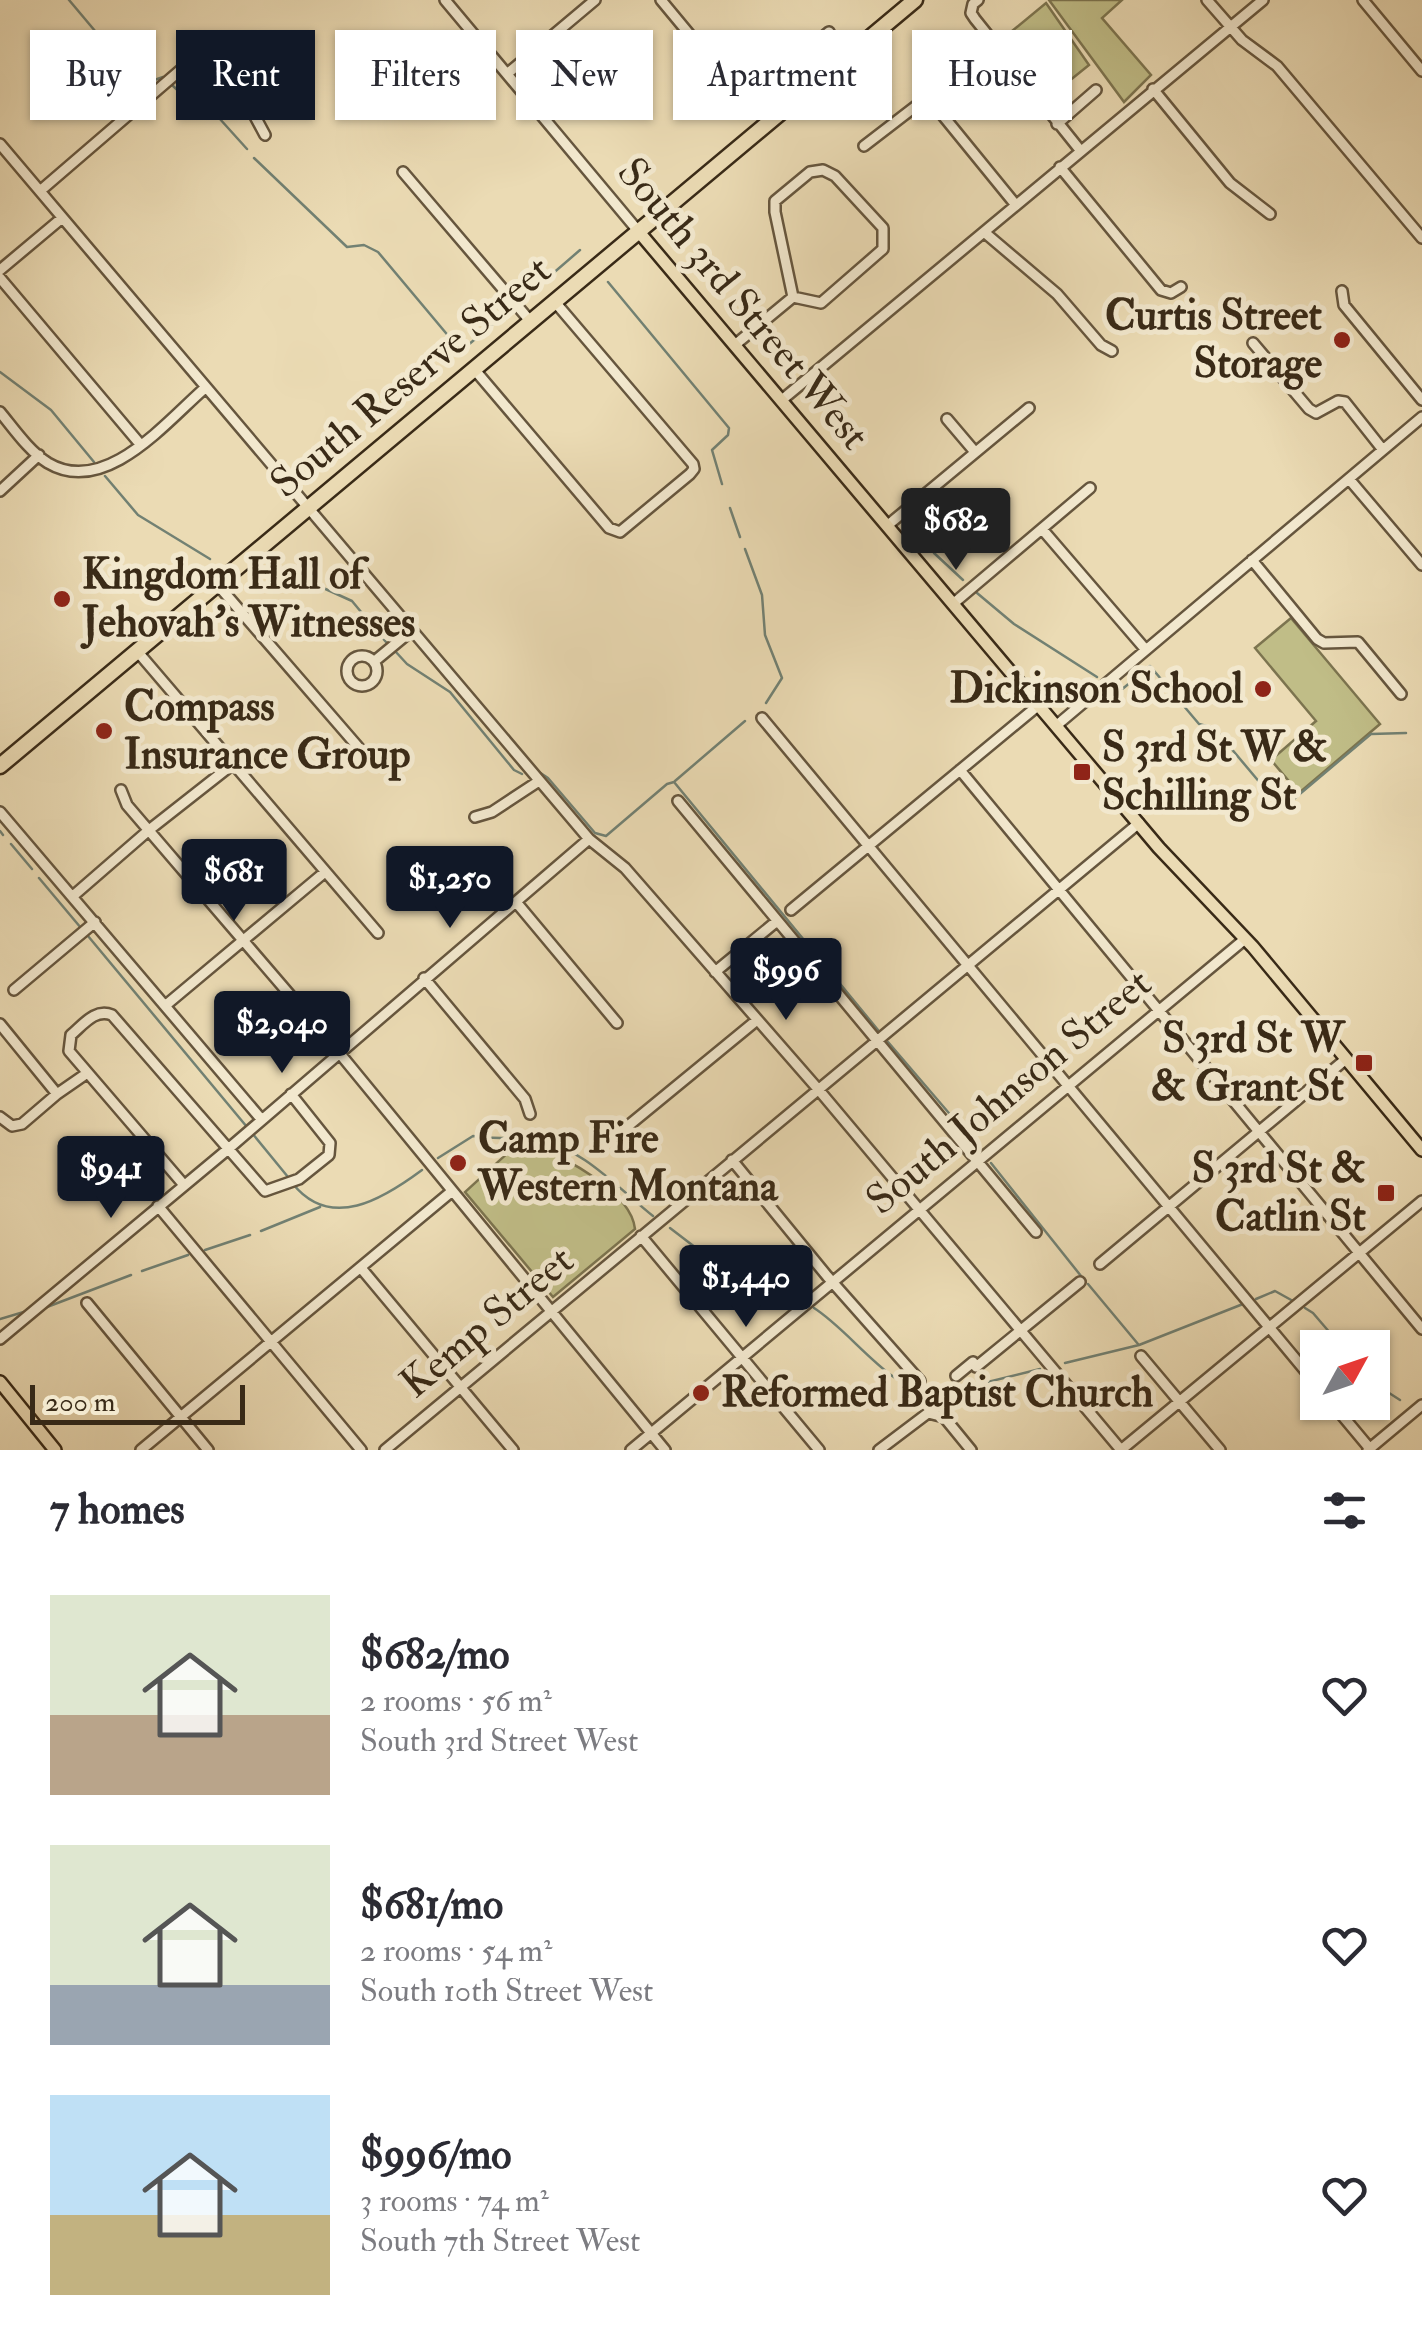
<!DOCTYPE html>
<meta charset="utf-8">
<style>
body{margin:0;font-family:"IM FELL Double Pica",serif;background:#f2f2f3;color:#2b2b33;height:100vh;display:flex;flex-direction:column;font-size:38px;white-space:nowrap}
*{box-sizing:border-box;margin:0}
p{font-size:32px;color:#7c7c81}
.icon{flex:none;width:55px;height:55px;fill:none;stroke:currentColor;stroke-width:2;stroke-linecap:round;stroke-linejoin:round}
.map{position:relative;height:1450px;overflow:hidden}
.drawer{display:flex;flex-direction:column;background:#fff;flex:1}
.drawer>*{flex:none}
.banner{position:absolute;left:30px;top:30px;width:1362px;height:90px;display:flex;gap:20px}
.needle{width:65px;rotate:50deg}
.buttons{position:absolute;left:1300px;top:1330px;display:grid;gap:20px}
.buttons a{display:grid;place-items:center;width:90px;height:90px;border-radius:0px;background:#fff;box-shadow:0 2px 8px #0004;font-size:50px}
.scale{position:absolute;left:30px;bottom:25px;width:215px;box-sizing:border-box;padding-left:10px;border:5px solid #392a17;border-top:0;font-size:28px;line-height:35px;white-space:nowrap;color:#392a17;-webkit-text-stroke:8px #f2e8ce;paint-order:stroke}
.price{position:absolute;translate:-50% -85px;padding:0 22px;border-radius:10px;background:#111827;color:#fff;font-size:32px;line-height:65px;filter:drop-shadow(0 2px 5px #0008)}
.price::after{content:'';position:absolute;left:50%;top:60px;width:30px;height:22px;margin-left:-15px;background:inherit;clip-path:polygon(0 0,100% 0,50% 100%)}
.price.on{background:#222;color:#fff}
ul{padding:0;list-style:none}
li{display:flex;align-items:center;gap:30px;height:250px;padding:0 50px}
li span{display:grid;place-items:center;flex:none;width:280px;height:200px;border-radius:0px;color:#555}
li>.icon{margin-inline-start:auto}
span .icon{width:120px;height:120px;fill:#fffc;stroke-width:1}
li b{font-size:42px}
h2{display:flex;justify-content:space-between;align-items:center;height:120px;padding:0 50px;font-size:42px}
.tag{padding:0 35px;border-radius:0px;background:#fff;box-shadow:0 2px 8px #0004;font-size:35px;line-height:90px}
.tag.on{background:#111827;color:#fff}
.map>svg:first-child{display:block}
</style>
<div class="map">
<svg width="1422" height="1450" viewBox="0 0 1422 1450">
<rect width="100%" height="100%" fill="#ebdbb4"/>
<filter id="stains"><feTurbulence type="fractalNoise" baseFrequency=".002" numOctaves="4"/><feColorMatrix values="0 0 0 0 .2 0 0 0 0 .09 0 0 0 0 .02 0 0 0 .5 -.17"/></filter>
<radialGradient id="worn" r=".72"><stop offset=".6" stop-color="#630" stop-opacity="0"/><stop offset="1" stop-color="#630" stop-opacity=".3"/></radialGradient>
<!-- green -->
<path fill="#c0bd87" stroke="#7c744f" stroke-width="2.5" d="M1049 0H1122L1102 18 1151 75 1124 102Z
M1046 3 1089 65 1048 98 1000 41Z
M1291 618 1380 724 1299 793 1271 760 1316 721 1255 648Z
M532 1145C564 1157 631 1191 635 1229L553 1297 465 1192 512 1149Z"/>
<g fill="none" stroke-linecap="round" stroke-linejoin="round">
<!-- stream -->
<path stroke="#728173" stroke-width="2.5" d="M69 0 127 69 146 83 163 77
M172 85 188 100 210 108 247 149
M254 158 347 247 364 245 378 252 461 351 512 308
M608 282 729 428 728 435 712 450 722 484
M521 301 580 250
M0 372 51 410 94 462
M105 476 138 515 210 559
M730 508 740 537
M745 549 762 595 765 635 782 678 766 703
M934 553 963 580
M269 575 310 582 352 601 386 642
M977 593 1014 624 1097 677
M395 651 407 664 450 692 514 770 522 774
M1120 691 1150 666 1199 724 1214 728 1282 809 1371 734 1406 733
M539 772 548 778 595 833 606 836 667 784 674 782 878 1030
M675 781 745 721
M0 831 3 835
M11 844 32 869
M39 878 81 928
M88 936 247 1127
M888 1042 978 1147
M252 1133 288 1177
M438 1158 473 1136C494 1140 515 1136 536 1139 581 1146 619 1189 653 1216
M991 1163 1085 1281
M293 1184C331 1231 383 1199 422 1170
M670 1228 700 1251 750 1267 800 1298
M261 1231 320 1207
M205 1250 250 1235
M142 1271 188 1255
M1088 1284 1138 1344
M1256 1299 1275 1291 1293 1301
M47 1307 131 1275
M814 1308C852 1332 889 1390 935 1395L1040 1369
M1305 1308 1313 1313 1343 1348
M0 1319 27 1311
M1065 1363 1139 1345 1243 1304
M1372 1382 1400 1400"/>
<defs>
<path id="minor" d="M445 0 639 232
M661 0 700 47 734 68 757 92 829 32
M978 0 973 4 971 13 975 19 1080 150
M1207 0 1242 40 1277 66 1422 238
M1363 0 1422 71
M507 74 595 0
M1153 89 1230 183 1270 214
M927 96 1015 204
M1057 124 1096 90
M0 144 589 839 625 868 818 1089 1121 1450
M864 146 994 46
M1060 167 1161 290 1171 293 1181 287
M823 170 835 176 883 228V249L821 303 793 297 775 212V201L810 172Z
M403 172 531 322
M40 191 191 61 201 56 251 109 265 135
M984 232 1057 294 1101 345 1112 351
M0 270 62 218
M0 278 140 444
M1342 291 1344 305 1422 400
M1253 343 1309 409 1316 413 1338 401 1345 402 1383 450
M736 344 793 297
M474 369 609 528 620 532 690 474 694 469 693 464 555 302
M783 399 1263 0
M0 412C14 429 29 451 48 463 105 497 166 422 205 388
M947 419 975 452
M1349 479 1422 565
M0 491 39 455
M888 525 1029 408
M1042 529 1146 650
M1252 560 1317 639 1324 643 1358 642 1401 694
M217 584 359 748
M954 603 1090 488
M137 651 378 933
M347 671a15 15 0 1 1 30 0a15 15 0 1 1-30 0Z
M376 660 411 631
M762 718 1318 1386
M1057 725 1422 417
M960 770 1422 1329
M121 790 127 805 332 1044 665 1450
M678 801 1036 1232
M0 812 262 1120
M475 817 492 812 539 781
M73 896 149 830 233 764
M516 902 617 1023
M791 910 1040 704
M715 972 777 921
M424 978 525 1099 530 1114
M14 990 95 922
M166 1005 325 872
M0 1024 57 1094 83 1076
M0 1117 12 1126 22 1124 57 1094
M617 1135 757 1020
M732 1160 827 1276 920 1381
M184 1185 69 1051 71 1035C83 1025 95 1008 112 1015L265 1191 299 1179 329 1155 330 1143 291 1094
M158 1206 361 1450
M641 1236 819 1450
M1100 1264 1346 1059
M361 1268 513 1450
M87 1303 208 1450
M0 1339 227 1150 589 839
M1141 1356 1220 1450
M976 1367 1080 1282
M956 1376 973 1362
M1331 1402 1371 1450
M141 1450 451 1192
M385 1450 1139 823
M631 1450 1245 939
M879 1450 928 1413 944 1417 971 1450
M1121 1450 1422 1201
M1368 1450 1422 1405"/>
<path id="major" d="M639 232 1159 848 1253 947 1422 1150
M0 1382 55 1450"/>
<path id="highway" d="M0 766 915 0"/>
</defs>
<!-- minor casing -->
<use href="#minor" stroke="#66563e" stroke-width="14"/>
<!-- major casing -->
<use href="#major" stroke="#392a17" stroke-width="16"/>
<!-- highway casing -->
<use href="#highway" stroke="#392a17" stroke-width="19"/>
<!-- minor -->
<use href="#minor" stroke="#f2e8ce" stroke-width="9"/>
<!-- major -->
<use href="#major" stroke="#ebdbb4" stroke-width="11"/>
<!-- highway -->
<use href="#highway" stroke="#ebdbb4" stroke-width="14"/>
</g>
<!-- markers -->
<g fill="#8f2418" stroke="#f2e8ce" stroke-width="4">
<circle cx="1342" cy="340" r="10"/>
<circle cx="62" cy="599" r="10"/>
<circle cx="1263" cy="689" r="10"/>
<circle cx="104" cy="731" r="10"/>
<rect x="1072" y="762" width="20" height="20" rx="5"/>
<rect x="1354" y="1053" width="20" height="20" rx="5"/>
<circle cx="458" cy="1163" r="10"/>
<rect x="1376" y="1183" width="20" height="20" rx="5"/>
<circle cx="701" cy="1393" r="10"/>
</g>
<g text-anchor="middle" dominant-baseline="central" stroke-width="10" stroke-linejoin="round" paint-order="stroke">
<!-- street labels -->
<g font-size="42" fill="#392a17" stroke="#f2e8ce">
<text transform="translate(743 304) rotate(50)">South 3rd Street West</text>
<text transform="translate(411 377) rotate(-40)">South Reserve Street</text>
<text transform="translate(1009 1092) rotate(-40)">South Johnson Street</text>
<text transform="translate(487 1322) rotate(-40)">Kemp Street</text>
</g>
<!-- poi labels -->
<g font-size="42" font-weight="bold" fill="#392a17" stroke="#f2e8ce" text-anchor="start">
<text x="1322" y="316" text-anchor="end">Curtis Street<tspan x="1322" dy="48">Storage</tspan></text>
<text x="82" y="575">Kingdom Hall of<tspan x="82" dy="48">Jehovah's Witnesses</tspan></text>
<text x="1243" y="689" text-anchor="end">Dickinson School</text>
<text x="124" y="707">Compass<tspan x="124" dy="48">Insurance Group</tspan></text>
<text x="1102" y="748">S 3rd St W &amp;<tspan x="1102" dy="48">Schilling St</tspan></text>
<text x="1344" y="1039" text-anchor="end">S 3rd St W<tspan x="1344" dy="48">&amp; Grant St</tspan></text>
<text x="478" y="1139">Camp Fire<tspan x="478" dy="48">Western Montana</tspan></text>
<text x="1366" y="1169" text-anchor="end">S 3rd St &amp;<tspan x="1366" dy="48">Catlin St</tspan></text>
<text x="721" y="1393">Reformed Baptist Church</text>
</g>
</g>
<rect width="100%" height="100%" filter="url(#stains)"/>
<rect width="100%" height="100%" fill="url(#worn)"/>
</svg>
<div class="buttons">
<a><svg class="needle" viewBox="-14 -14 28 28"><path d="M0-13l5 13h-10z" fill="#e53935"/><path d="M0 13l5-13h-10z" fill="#7c7c81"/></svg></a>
</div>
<div class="scale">200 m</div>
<b class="price on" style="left:956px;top:573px">$682</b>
<b class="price" style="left:234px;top:924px">$681</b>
<b class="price" style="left:450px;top:931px">$1,250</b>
<b class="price" style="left:786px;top:1023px">$996</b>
<b class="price" style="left:282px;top:1076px">$2,040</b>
<b class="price" style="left:111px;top:1221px">$941</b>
<b class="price" style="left:746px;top:1330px">$1,440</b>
<div class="banner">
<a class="tag">Buy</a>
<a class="tag on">Rent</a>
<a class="tag">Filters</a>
<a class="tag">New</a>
<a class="tag">Apartment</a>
<a class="tag">House</a>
</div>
</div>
<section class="drawer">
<h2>7 homes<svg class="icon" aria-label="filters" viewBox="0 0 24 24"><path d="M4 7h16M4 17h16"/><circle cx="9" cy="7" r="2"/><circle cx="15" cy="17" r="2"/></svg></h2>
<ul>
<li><span style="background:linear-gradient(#dfe7d0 60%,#b9a48a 0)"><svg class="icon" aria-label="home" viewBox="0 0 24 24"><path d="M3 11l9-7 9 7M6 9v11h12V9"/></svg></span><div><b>$682/mo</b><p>2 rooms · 56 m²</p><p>South 3rd Street West</p></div><svg class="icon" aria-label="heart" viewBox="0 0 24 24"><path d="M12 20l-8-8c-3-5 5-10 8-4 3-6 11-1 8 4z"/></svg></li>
<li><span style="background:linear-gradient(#dfe7d0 70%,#9aa5b1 0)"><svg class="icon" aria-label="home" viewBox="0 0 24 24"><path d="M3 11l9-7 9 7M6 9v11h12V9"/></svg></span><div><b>$681/mo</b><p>2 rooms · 54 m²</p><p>South 10th Street West</p></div><svg class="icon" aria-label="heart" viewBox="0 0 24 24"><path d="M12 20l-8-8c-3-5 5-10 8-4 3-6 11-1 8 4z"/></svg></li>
<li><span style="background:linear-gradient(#bfe0f5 60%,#c2b280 0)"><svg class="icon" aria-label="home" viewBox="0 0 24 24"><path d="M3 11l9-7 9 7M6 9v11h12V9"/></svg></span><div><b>$996/mo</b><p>3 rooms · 74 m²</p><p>South 7th Street West</p></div><svg class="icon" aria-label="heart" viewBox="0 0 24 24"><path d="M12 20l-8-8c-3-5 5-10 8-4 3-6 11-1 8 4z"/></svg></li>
</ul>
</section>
